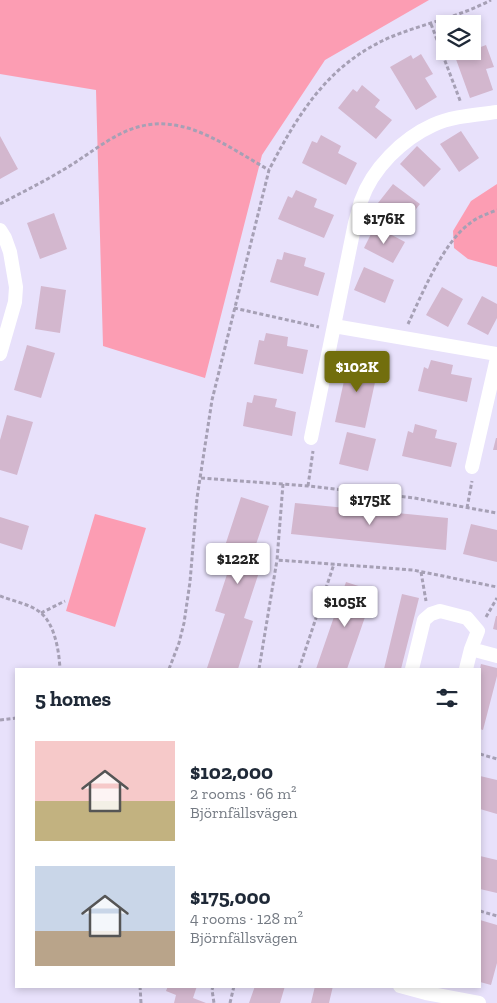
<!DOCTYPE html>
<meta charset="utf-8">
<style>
body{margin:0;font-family:"Zilla Slab",serif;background:#f6f6f7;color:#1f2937;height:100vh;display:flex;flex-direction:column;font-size:19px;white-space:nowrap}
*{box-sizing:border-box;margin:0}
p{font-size:16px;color:#747a83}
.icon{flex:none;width:28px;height:28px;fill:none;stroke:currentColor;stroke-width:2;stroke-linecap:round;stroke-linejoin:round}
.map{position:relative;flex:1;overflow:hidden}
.details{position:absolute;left:15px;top:668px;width:466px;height:320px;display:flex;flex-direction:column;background:#fff;border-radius:0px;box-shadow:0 2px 8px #0003}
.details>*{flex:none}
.tools{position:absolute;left:436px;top:15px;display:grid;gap:10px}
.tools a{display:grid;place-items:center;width:45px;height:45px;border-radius:0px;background:#fff;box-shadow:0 2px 8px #0003;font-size:25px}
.price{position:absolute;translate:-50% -42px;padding:0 11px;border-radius:5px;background:#fff;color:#222;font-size:16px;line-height:32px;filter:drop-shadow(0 1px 2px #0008)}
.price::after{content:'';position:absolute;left:50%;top:30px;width:15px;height:11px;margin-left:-8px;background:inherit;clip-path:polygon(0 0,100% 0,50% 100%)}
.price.selected{background:#726e0d;color:#fff}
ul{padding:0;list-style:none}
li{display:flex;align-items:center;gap:15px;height:125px;padding:0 20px}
li span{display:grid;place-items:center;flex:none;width:140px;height:100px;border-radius:0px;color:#555}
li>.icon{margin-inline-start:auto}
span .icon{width:60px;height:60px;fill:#fffc;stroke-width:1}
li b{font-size:21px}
h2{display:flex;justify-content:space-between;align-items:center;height:60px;padding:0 20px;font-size:21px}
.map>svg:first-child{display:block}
</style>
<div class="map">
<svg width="497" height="1003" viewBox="0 0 497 1003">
<rect width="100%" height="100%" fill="#e8e1fb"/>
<!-- green -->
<path fill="#fc9db3" d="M0 0H429L325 60 262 155 205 378 103 346 96 90 0 74Z
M497 184V267L468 259 454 248 453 231 471 201Z
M95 514 146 528 115 627 66 611Z"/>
<!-- building -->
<path fill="#d3b7ce" d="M476 43 478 48 486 45 494 67 486 69 493 90 470 98 453 51H472V44Z
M421 54 433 74 425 78 437 97 416 110 390 67 411 55 413 59Z
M362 85 380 100 375 107 392 120 376 139 338 108 353 89 357 92Z
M461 131 479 158 459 172 440 144Z
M321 135 341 146 338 153 357 163 346 185 302 163 312 141 317 143Z
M0 136 18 169 0 179Z
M417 146 441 169 424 187 400 164Z
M393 184 420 204 405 223 378 203Z
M296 190 317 199 314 207 334 215 324 238 278 219 288 196 292 198Z
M54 213 67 249 40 259 27 223Z
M375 226 405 242 393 263 364 248Z
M284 252 306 258 304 266 325 273 318 296 270 282 277 259 282 260Z
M364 267 394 280 385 303 354 290Z
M41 286 66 290 60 333 35 329Z
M442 287 463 299 448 327 426 315Z
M482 296 497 304V318L488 335 467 324Z
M266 333 288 337 287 346 308 350 303 374 254 364 259 340 264 341Z
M27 345 55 353 41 398 14 390Z
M349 358 379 364 365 428 335 422Z
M431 360 453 365 451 374 472 378 467 402 418 391 424 367 428 369Z
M254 395 277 399 275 407 296 412 292 436 243 426 247 402 252 403Z
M7 415 33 422 17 475 0 470V440Z
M415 424 437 430 435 438 457 443 451 467 402 456 408 431 413 433Z
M347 432 376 439 368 471 339 464Z
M496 438H497V450H493Z
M241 497 269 506 251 559 262 563 244 618 253 621 238 669H208L207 668 225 614 215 611 233 556 223 552Z
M295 503 448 518 446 550 291 534Z
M0 517 29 526 22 550 0 543Z
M471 524 497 530V562L463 554Z
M346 582 374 591 347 669H316Z
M402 594 419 598 401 669H384Z
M496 616H497V630L493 629Z
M481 664 497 668V676L483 730 480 729V670Z
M480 776 497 780V814L480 809Z
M480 856 497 860V893L480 889Z
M480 920 497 925V963L491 985 480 982Z
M168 986H197L193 998 206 1003H174L176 995 166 991Z
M255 986H285L280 1003H249Z
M315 986H333L329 1003H311Z"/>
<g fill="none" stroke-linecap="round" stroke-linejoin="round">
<!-- path -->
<path stroke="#a6a0b5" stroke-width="3" stroke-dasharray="4 2.5" stroke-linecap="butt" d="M431 24 461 103
M0 204C21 193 43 182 63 170 107 144 134 111 191 129 218 138 244 156 269 170
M234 308 319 327
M408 324C422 294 443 243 469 224 477 217 487 214 497 210
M201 478 308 486 414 498 497 513
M283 484 277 560 413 570 497 587
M308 486 313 451
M467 508 472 481
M421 572 426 601
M0 596C13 601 30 604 41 613 55 625 59 651 60 669
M41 613 65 601
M486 617 497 598
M169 669 179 643 184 623 190 582 197 498 212 400 269 170C301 108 333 58 401 33 431 22 463 15 491 0
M259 669 277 560
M299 669 334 564
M0 720 16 718
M480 754 497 759
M480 911 497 916
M140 986 141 1003
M213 986 212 990 214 1003
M230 1003 234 986"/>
<!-- street -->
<path stroke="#fff" stroke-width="14" d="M0 230 5 238 10 252 16 287 15 302 0 354
M334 326 497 354
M311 438 355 223C357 216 359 208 361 201 372 169 402 139 433 125 453 116 476 115 497 112
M472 467 497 358
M471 649 497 656
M412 669 424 620 431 614 440 611 467 618 478 631 471 649 466 669
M400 986 426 993 479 1003"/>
</g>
</svg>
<div class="tools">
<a><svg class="icon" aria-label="layers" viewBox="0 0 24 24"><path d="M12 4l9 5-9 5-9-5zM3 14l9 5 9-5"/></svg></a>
</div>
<b class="price" style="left:384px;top:245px">$176K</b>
<b class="price selected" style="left:357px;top:393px">$102K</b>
<b class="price" style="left:370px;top:526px">$175K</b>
<b class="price" style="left:238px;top:585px">$122K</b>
<b class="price" style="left:345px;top:628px">$105K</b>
<section class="details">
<h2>5 homes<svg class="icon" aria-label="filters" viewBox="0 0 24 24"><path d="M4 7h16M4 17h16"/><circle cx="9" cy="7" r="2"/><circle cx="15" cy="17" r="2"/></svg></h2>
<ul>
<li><span style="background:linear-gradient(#f6c9c9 60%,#c2b280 0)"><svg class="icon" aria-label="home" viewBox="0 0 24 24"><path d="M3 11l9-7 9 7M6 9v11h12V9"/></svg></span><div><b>$102,000</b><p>2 rooms · 66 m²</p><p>Björnfällsvägen</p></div></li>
<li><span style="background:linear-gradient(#c9d6e8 65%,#b9a48a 0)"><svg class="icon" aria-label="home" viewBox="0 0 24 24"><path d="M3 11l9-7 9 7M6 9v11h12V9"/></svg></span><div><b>$175,000</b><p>4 rooms · 128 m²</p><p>Björnfällsvägen</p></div></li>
</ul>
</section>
</div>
